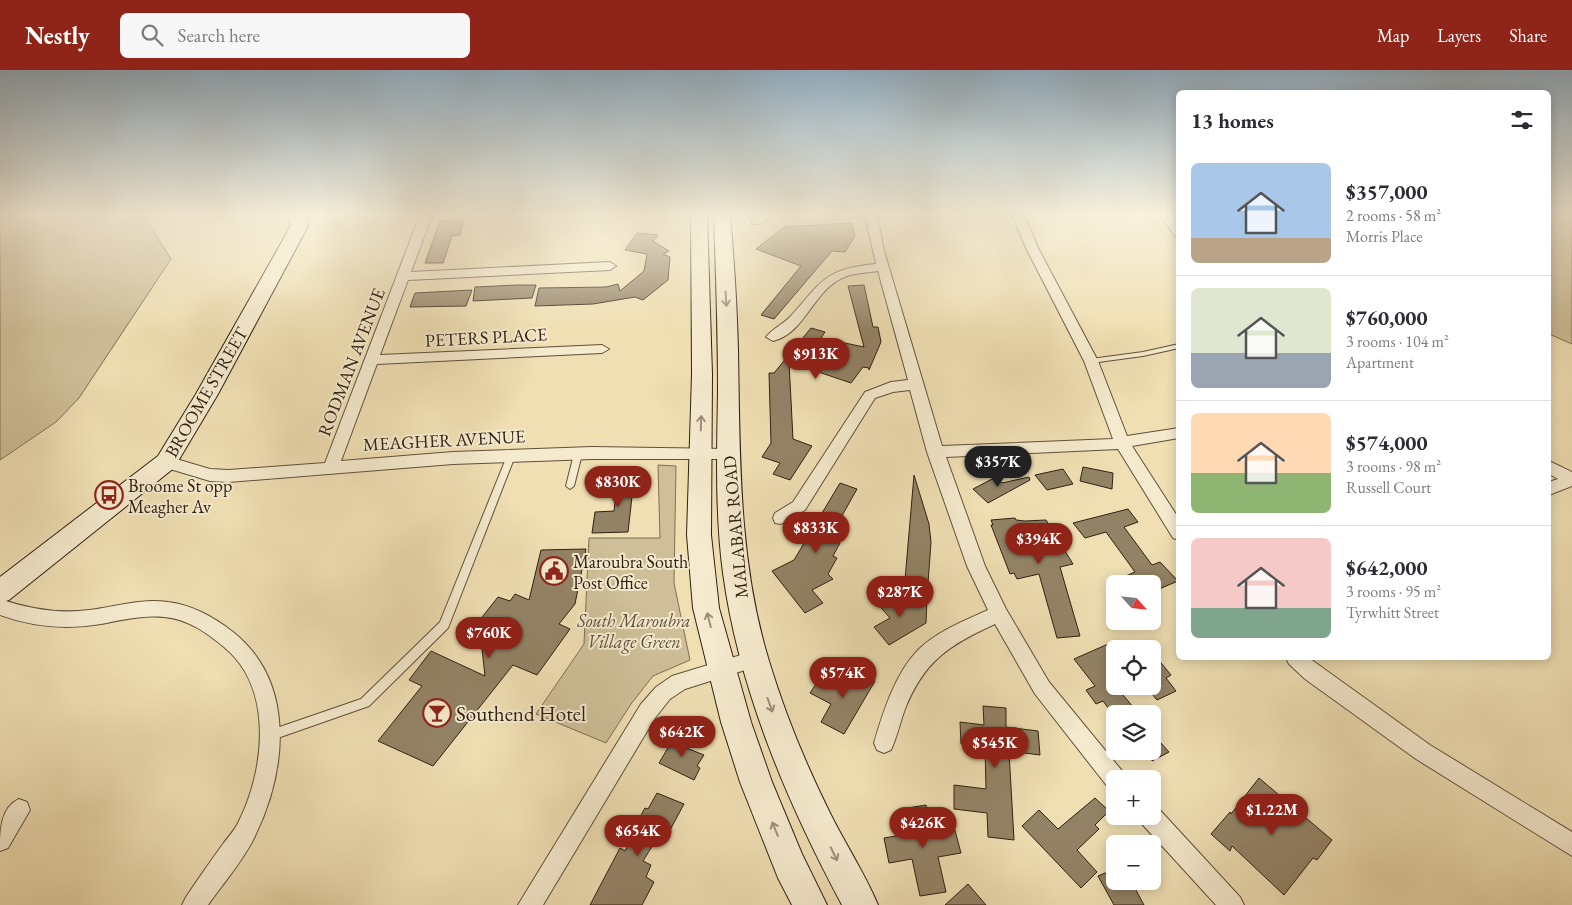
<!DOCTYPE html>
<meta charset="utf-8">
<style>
body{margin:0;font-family:"EB Garamond",serif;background:#f7f7f7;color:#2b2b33;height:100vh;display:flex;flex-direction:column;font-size:19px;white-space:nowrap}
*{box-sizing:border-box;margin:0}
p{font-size:16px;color:#7c7c81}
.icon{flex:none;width:28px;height:28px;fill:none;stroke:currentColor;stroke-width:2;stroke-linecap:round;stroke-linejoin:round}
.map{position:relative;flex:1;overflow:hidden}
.side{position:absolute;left:1176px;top:20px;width:375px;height:570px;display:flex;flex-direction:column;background:#fff;border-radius:8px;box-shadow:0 2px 12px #0003}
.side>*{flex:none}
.needle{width:32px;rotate:117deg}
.tools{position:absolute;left:1106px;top:505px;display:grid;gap:10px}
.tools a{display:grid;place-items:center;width:55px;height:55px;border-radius:8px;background:#fff;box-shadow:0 2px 12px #0003;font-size:25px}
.price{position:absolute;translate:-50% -42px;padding:0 11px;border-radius:18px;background:#8f2418;color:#fff;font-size:16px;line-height:32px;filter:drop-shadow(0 1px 2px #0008)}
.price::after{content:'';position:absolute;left:50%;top:30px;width:15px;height:11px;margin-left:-8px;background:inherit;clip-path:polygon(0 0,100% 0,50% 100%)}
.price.active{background:#222;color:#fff}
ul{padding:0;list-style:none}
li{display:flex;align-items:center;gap:15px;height:125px;padding:0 15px}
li+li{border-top:1px solid #e1e1e2}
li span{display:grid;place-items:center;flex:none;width:140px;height:100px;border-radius:8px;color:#555}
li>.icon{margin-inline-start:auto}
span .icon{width:60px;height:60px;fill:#fffc;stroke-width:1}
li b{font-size:21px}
h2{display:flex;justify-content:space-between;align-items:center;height:60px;padding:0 15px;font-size:21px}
header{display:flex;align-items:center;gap:30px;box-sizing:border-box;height:70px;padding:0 25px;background:#8f2418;color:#fff}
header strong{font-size:24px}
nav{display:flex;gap:28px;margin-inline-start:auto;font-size:18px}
.search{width:350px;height:45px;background:#f7f7f7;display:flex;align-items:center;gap:12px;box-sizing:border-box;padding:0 18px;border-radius:8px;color:#7c7c81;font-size:19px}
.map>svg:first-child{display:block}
</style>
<header>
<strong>Nestly</strong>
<div class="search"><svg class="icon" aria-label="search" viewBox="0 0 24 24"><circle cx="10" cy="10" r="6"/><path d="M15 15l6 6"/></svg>Search here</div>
<nav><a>Map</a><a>Layers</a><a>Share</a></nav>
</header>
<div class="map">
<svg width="1572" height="835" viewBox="0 0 1572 835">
<rect width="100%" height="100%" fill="#efdfb3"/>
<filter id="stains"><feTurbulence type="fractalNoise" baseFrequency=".004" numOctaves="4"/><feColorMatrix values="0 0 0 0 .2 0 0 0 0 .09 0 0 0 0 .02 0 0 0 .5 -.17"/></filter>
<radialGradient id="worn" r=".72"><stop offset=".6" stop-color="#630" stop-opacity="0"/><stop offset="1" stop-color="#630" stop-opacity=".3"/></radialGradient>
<!-- green -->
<path fill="#cebf98" stroke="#7e7055" d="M0 145H143L171 189 79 328 56 352 0 390Z
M1549 145H1572V274L1549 264Z
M658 395 676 396 674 513 690 590 653 606 631 634 606 673 536 644 584 574 589 468H660Z"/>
<!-- building -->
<path fill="#938366" stroke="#2f2012" d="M464 149 460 165 452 166 443 193H425L440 151Z
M852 153 855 166 845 182 832 181 774 249 761 245 801 196 756 179 784 157Z
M637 163 658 165 653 171 669 181 663 184 670 187 668 210 643 230 635 227 593 234 535 236 539 218 606 217 618 214 620 221 644 201 647 184 625 180Z
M518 215H536L532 228 473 231 475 217Z
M864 215 873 257H878L881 272 869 300V298L863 297 851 313 789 292 793 369 812 376 790 410 773 404 780 393 762 387 771 373 769 303H774L811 258 825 262 821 268 864 277 848 216Z
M472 220 466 236 410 237 415 223Z
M1083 397 1113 403 1112 419 1080 411Z
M1063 399 1073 414 1047 420 1035 405Z
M641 405 639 417 633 418 628 462 592 463 595 442 614 441 618 406Z
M914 405 929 454 931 472 928 513 905 510Z
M996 407 1002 413 1029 407 1030 410 988 433 973 419Z
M840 413 857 419 829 469 840 473 833 486 837 488 828 504 833 509 812 520 823 533 805 543 772 501 794 490Z
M1128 439 1138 452 1124 457 1152 495 1160 492 1178 511 1152 522V514H1107L1135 502 1106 462 1085 468 1073 453Z
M1015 448 1016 450 1025 451 1046 450 1073 494 1060 497 1080 566 1057 568 1039 504 1017 509 1014 503 1010 504 991 455H993L991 450Z
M586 479 575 534 559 554 570 559 537 605 513 595 433 696 378 671 422 616 409 610 431 581 485 606 479 551 498 527 510 531 515 524 529 530 541 480Z
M894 522 908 538 927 527 926 553 889 575 874 557 890 548 876 532Z
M1115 571V616L1144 617 1123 625 1134 638 1123 644H1115V647L1103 631 1096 634 1086 620 1095 616 1074 589Z
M1152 582 1171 605 1166 608 1176 621 1157 630 1152 624Z
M854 600 875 611 844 664 821 652 831 634 810 623 822 605 844 616Z
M983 636 1006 638V657L1038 661 1040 685 1009 681 1014 770 988 767 987 743 954 739V715L986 719 985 677 961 674 960 652 984 655Z
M1152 663 1169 682 1152 691Z
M676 664 688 669 684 677 704 685 697 696 700 698 694 710 659 693Z
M1259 708 1332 770 1317 790 1313 788 1284 825 1232 776 1230 781 1211 764 1230 742 1231 744Z
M657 723 684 734 663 773 656 770 643 791 651 795 646 807 654 812 642 835H590L620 778 625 781 640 756 636 754 645 738 648 739Z
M1095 728 1109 741 1095 755 1099 759 1077 780 1097 802 1081 818 1022 756 1039 740 1058 759Z
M926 735 932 761 954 757 961 783 938 787 946 822 920 826 912 789 889 793 884 768 907 764 901 739Z
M1115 799V811H1131L1144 835H1114L1098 806Z
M968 814 986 835H945Z"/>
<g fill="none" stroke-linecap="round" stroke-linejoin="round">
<defs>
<path id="lane" d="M1179 274V278L1143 286 1091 293 1087 291 1091 289 1143 282Z
M578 381 582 384 574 416 570 419 566 416 574 384Z
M511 383 515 386 448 558 369 636 272 670 268 669 266 665 268 661 361 629 440 552 507 386Z"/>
<path id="street" d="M420 145H432L411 202 610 192 616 196 610 200 408 210 380 285 602 275 609 279 602 283 377 294 341 391 453 382 592 377 728 379 734 381 736 385 734 389H592L453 394 229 412 210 411 160 396 158 392 160 388 166 386 210 399 229 400 325 393Z
M759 145H774L760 154H752V150Z
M865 145H877L884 181 942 376 1113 369 1084 291 1026 178 1012 145H1024L1038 178 1098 291 1127 366 1179 358V368L1132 376 1179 449V470L1173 468 1118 379 946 387 985 496 1006 539 1049 612 1123 702 1126 709H1115V719L1107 716 1035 624 995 554C949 575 924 591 905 639 900 653 897 667 891 680L884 683 877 680 874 673C883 642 895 604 918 580 937 561 964 551 988 540L967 496 927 382 910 320 893 322 875 328 805 440 781 454 775 453 773 448 775 443 793 432 865 322 891 312 908 310 878 201C864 203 849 203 837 211 812 226 803 264 773 271L766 267C772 259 783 254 790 247 822 212 823 199 876 194Z
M1160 145H1172L1179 154V167L1175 166Z
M1549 391 1572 402V416L1549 425V412L1558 409 1549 404Z
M0 529C29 539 59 544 89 540 115 537 142 528 168 532 192 535 214 547 233 562 296 612 287 700 255 766 245 788 223 814 208 835H182L186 827C198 809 210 792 223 774 228 767 234 761 238 753 265 700 274 618 224 577 207 563 188 549 164 547 143 545 122 550 101 554 66 560 33 557 0 545Z
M754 581 761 583 764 589 761 595 685 619 670 629 655 648 543 835H518L641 634 656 617 672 606Z
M1286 588H1309L1430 675 1572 762V786L1416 689 1305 609 1289 594Z
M19 729 27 732 30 740 8 778 0 781C0 761 0 738 19 729Z
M1152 736 1158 738 1240 827 1244 835H1216L1142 754 1139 746H1152Z"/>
<path id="secondary" d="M289 145H306L308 156 218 324 174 398 9 530 0 533V507L158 386 196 324 284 168 290 156Z
M691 145H707L712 304 711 465 719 538 751 652 772 712 802 784 827 835H792L778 808 740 712 721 652 693 538 687 465 692 304Z
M714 145H730C734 190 737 236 738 281 740 385 738 490 769 591 785 644 806 695 831 745 846 775 865 804 878 835H842C787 732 739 620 723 503 715 443 717 383 718 322 718 263 716 204 714 145Z"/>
</defs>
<!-- lane casing -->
<use href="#lane" stroke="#5f503a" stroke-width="2"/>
<!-- street casing -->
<use href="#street" stroke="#5f503a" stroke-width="2"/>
<!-- secondary casing -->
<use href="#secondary" stroke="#2f2012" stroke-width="2"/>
<!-- lane -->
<use href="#lane" fill="#f5eace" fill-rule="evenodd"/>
<!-- street -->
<use href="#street" fill="#f5eace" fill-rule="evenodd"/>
<!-- secondary -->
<use href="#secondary" fill="#f5eace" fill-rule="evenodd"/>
</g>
<!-- one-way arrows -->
<defs><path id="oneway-shaft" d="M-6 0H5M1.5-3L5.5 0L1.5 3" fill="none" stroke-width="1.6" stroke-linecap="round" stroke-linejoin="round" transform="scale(1.25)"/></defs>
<g stroke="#9c8f79">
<use href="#oneway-shaft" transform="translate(726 229) rotate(87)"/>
<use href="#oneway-shaft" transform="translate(701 353) rotate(-88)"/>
<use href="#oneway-shaft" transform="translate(709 550) rotate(-104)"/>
<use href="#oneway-shaft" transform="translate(770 635) rotate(70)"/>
<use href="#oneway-shaft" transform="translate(775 759) rotate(-112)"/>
<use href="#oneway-shaft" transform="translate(834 784) rotate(64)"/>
</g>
<!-- sky -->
<linearGradient id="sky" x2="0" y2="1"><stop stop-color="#91abbd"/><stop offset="0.55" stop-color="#f8f1dd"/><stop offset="1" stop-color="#f8f1dd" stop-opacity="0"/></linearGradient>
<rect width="1572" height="262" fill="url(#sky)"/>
<!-- icons -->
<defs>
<symbol id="bus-ring" viewBox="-11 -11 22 22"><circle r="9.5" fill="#f5eace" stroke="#8f2418" stroke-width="1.5"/><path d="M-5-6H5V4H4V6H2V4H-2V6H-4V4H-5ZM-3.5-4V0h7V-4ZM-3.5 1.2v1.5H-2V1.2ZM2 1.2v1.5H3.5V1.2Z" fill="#8f2418"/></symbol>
<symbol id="civic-ring" viewBox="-11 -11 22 22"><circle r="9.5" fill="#f5eace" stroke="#8f2418" stroke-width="1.5"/><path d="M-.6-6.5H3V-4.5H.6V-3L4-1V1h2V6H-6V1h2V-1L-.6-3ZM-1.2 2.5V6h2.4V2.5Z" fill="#8f2418"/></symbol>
<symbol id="bar-ring" viewBox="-11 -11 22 22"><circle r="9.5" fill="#f5eace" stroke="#8f2418" stroke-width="1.5"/><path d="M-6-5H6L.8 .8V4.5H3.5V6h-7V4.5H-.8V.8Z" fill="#8f2418"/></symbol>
</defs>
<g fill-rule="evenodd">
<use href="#bus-ring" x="93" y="409" width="32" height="32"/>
<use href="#civic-ring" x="538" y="485" width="32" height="32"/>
<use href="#bar-ring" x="421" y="627" width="32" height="32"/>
</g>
<g text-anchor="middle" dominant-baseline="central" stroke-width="4" stroke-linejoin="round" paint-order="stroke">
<!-- street labels -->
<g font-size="18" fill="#2f2012" stroke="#f5eace">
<text transform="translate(486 267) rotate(-3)">PETERS PLACE</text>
<text transform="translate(351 292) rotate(-69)">RODMAN AVENUE</text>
<text transform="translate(206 322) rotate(-60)">BROOME STREET</text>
<text transform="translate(444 370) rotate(-3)">MEAGHER AVENUE</text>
<text transform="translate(735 457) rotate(-95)">MALABAR ROAD</text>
</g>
<!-- poi labels -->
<g font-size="18" fill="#2f2012" stroke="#f5eace" text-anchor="start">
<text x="128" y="415">Broome St opp<tspan x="128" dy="21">Meagher Av</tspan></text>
<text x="573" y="491">Maroubra South<tspan x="573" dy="21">Post Office</tspan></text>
</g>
<!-- park labels -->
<g font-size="18" font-style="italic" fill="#5f503a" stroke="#f5eace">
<text x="634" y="550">South Maroubra<tspan x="634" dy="21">Village Green</tspan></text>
</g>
<!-- near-poi labels -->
<g font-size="21" fill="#2f2012" stroke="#f5eace" text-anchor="start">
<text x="456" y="643">Southend Hotel</text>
</g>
</g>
<rect width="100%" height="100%" filter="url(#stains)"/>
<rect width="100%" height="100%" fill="url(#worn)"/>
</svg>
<div class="tools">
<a><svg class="needle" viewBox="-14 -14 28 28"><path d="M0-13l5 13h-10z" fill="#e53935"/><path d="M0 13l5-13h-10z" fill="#7c7c81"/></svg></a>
<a><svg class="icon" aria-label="locate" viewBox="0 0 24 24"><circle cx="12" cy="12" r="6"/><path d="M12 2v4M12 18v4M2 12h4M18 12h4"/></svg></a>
<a><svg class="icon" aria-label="layers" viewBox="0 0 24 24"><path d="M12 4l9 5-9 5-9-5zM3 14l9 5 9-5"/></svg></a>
<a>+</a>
<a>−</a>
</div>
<b class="price" style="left:816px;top:310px">$913K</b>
<b class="price active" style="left:998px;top:418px">$357K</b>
<b class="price" style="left:618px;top:438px">$830K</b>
<b class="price" style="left:816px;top:484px">$833K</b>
<b class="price" style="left:1039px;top:495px">$394K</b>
<b class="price" style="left:900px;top:548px">$287K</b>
<b class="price" style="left:489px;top:589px">$760K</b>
<b class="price" style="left:843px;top:629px">$574K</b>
<b class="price" style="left:682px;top:688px">$642K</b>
<b class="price" style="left:995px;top:699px">$545K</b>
<b class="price" style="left:1272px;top:766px">$1.22M</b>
<b class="price" style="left:923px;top:779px">$426K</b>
<b class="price" style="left:638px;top:787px">$654K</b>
<section class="side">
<h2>13 homes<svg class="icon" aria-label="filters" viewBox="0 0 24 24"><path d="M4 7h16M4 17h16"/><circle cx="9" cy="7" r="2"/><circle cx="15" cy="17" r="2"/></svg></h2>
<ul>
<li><span style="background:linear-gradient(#a9c7e8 75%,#b9a48a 0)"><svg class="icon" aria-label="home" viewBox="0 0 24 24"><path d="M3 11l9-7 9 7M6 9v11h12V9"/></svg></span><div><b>$357,000</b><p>2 rooms · 58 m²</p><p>Morris Place</p></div></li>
<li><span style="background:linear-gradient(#dfe7d0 65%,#9aa5b1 0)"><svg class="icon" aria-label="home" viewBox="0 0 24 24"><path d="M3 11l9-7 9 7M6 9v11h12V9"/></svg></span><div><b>$760,000</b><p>3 rooms · 104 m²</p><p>Apartment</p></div></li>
<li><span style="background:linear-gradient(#ffd9b3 60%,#8fb573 0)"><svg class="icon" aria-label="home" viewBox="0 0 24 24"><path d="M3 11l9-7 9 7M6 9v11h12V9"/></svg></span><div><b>$574,000</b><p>3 rooms · 98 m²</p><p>Russell Court</p></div></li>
<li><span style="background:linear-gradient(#f6c9c9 70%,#7fa58c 0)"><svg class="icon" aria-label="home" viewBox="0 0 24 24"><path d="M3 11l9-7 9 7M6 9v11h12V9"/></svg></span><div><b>$642,000</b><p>3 rooms · 95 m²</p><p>Tyrwhitt Street</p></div></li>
</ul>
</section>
</div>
